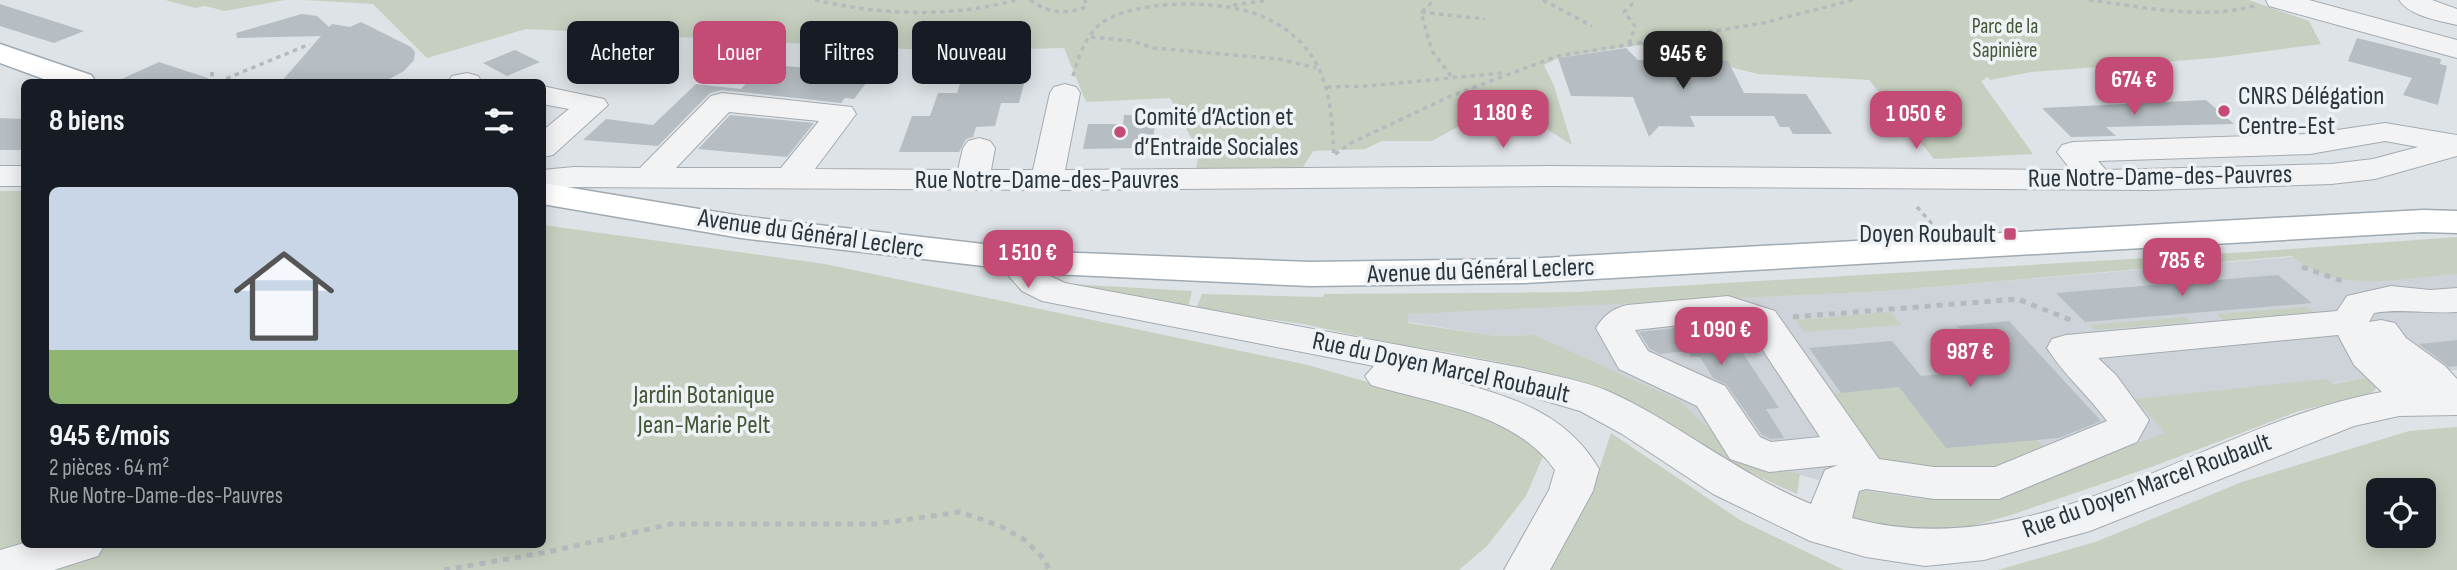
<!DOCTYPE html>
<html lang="fr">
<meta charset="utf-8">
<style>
body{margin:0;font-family:"Sofia Sans Condensed",sans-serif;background:#20242c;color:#f1f3f6;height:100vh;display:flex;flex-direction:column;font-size:26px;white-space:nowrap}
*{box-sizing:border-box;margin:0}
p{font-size:23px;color:#9ea1a6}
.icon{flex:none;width:38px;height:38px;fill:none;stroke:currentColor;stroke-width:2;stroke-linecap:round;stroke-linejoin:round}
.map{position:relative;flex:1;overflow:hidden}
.panel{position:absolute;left:21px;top:79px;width:525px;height:469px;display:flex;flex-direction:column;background:#171b24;border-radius:10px;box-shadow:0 4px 18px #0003}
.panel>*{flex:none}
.hud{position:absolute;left:567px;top:21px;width:665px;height:63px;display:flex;gap:14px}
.fabs{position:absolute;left:2366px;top:478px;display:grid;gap:14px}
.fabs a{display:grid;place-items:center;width:70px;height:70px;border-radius:10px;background:#171b24;box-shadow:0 4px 18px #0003;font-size:35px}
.price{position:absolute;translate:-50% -60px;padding:0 16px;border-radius:14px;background:#c44b76;color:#fff;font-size:23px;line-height:46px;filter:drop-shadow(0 2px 4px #0008)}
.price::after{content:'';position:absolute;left:50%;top:42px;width:21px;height:16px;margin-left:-10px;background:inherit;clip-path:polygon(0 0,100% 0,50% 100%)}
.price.current{background:#222;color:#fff}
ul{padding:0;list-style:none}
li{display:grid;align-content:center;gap:14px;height:371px;padding:0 28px}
li span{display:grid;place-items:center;height:217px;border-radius:10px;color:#555}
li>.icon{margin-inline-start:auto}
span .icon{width:126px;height:126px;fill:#fffc;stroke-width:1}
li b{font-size:30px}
h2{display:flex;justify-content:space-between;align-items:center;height:84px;padding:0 28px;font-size:30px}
.chip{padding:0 24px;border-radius:10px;background:#171b24;box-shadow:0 4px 18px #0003;font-size:24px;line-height:63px}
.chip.current{background:#c44b76;color:#fff}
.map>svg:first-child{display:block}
</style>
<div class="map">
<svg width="2457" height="570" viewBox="0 0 2457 570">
<rect width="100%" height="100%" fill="#dee3e7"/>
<!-- built -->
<path fill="#cdd3d8" d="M2457 243V370L2374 376 2284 393 2111 453 1949 498 1921 499 1840 486 1760 464 1534 335 1497 336 1408 322V313L1885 291Z"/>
<!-- green -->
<path fill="#c7d0c0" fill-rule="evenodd" d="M165 0H285L225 11 205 6 195 8Z
M303 0H2249L2309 21 2321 44 2214 58 2031 72 1990 80 1988 77 1981 81 2033 154 1934 159 1869 80 1758 74 1640 45 1558 58 1544 65 1554 86 1572 145 1526 116 1470 120 1432 141H1382L1365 149 1313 151 1303 167 1196 169 1199 153 1170 98 1086 102 1064 48 944 51 526 29 427 58 373 4Z
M0 191H24V544H542L543 225 825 264 1308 365 1486 416 1521 434 1544 454 1526 496 1487 546 1459 570H0Z
M2457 237V274C2399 277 2342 296 2292 256L1885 291 1408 314V323L1497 336 1534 335 1678 400 1738 455 1760 464 1800 474 1797 494 1724 461 1594 387 1523 367 1453 353 1396 344 1303 324 1196 309 1202 294 1323 297 1324 294 1576 292 2248 252Z
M1069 284 1192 291 1188 307Z
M2307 307 2313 312 2223 320 2217 314Z
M1891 312 1902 325 1804 332 1796 320Z
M2186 317 2192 322 2095 330 2090 325Z
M2374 376 2377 387 2371 394 2299 411 2154 466 2011 515 1972 526 1913 530 1854 522 1849 488 1921 499 1949 498 2111 453 2165 433 2135 399 2326 379 2334 384Z
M1899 387 2037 440 2045 450 1993 469 1932 470 1879 464 1829 394Z
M2457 427V570H1998L2098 541 2242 482 2409 431ZM2378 490H2424V536H2378Z
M1611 433 1740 520 1844 570H1550L1595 482Z"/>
<!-- building -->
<path fill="#b6bec3" d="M0 4 84 31 54 43 0 26Z
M302 14 317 16 329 27 332 24 350 27 361 22 411 47 415 52 414 60 404 71 384 82H281L321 36 237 38 236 33Z
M2357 38 2441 59 2440 64 2447 66 2438 105 2403 95 2412 78 2348 61Z
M1626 48 1638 60 1728 61 1744 93 1806 94 1832 134H1793L1789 127H1780L1774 116H1690L1695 127 1659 126 1649 137 1633 97 1571 96 1558 58Z
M515 50 540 62 507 76 483 63Z
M159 62 208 78 207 82H115Z
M764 64 873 74 854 99 845 98 841 103 722 90 710 93 658 146 583 140 606 119 653 125 696 84 741 89Z
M964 71 1027 72 1019 103H1001L995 126 976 127 973 137 966 139 959 152H899L912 116H930L938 93H957Z
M2206 100 2234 124 2106 127 2116 136 2071 137 2042 108Z
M730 115 814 123 787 157 698 149Z
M1124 115H1156L1153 140H1137L1136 148 1083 149 1088 124H1123Z
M0 118 24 119V150H0Z
M2278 275 2312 303 2085 322 2056 293Z
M2009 321 2101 421 2059 438 1946 448 1899 387 1841 393 1809 348 1892 341 1921 376 1994 369 1957 326Z
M1723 323 1779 408 1766 409 1784 438 1771 439 1762 435 1727 385 1713 378 1700 357H1691L1688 351 1660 354 1650 349 1639 332Z
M2457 340V366L2449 367 2419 344Z"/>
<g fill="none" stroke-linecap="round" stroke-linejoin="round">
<defs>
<path id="minor" d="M2266 0H2309L2457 40V58L2269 6Z
M2399 0H2432L2457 9V25C2438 20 2411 17 2399 0Z
M467 73 478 76 482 82H448L452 76Z
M1065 84 1076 87 1080 93 1065 170 1549 166 2071 170 2057 152 2062 145 2073 142 2310 134 2385 123 2457 135V156L2375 179 2331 184 2150 190 1549 186 1047 190 574 187 542 190V170L574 167 640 168 711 96 722 93 852 107 856 114 815 169 958 170 963 148 968 141 979 138 990 141 995 148 991 170H1033L1050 93 1054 87ZM729 112 819 121 781 168H676ZM2385 141 2418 147 2373 159 2331 164 2106 170 2098 161 2310 154Z
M542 86 604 99 608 105 553 155 542 157V131L569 109 542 104Z
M0 166H24V186H0Z
M1011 247 1024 250 1048 275 1065 283 1523 368C1552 376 1583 380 1610 392 1680 424 1738 474 1811 504L1825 470 1838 465 1769 472 1730 459 1697 406 1619 369 1596 328C1604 315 1612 309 1627 305L1728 296 1775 311 1879 459 1934 467H1995L2107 421C2088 395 2063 374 2047 348L2052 339 2066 335 2337 311 2347 296 2391 286 2430 290 2457 288V312C2429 314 2401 308 2374 313L2369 322 2381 320 2395 323 2406 338 2445 366 2457 379V415L2399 416 2354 426 2090 531 1984 560 1925 566 1866 557 1810 541 1713 494 1622 434 1580 411 1522 394 1457 382C1515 398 1567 414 1599 469L1593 491 1550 570H1504L1549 490 1555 470C1516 414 1432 403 1371 385L1365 376 1374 366 1042 301 1022 291 993 258 998 250ZM1725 320 1749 329 1820 437 1771 442 1760 437 1725 386 1648 351 1635 330ZM2338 335 2354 365 2382 392C2204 424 2040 569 1852 518L1859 491 1866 489 1934 499H1999L2137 442 2149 420 2116 375 2098 358Z
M24 543V544H105L98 556 54 570H0V550Z"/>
<path id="major" d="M0 44 91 75 96 82H52L0 63Z
M542 183 741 216 1053 252 1310 262 1524 259 2423 210 2457 211V233L2423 232 1524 283 1310 286 1053 274 741 238 542 204Z"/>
</defs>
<!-- minor casing -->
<use href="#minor" stroke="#a4abb0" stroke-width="2"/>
<!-- major casing -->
<use href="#major" stroke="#9faab2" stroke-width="3"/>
<!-- path-far1 -->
<path stroke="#b5babe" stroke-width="3.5" stroke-dasharray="4.5 4.5" stroke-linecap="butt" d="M815 0C881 15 950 18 1016 0
M1030 0C1048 13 1065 15 1086 7L1085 0
M1543 0 1592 26
M2089 0C2145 7 2203 21 2258 5
M1233 5 1269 0
M1422 12 1434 0
M1091 37 1131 41 1154 48 1279 59 1316 68
M1629 44 1635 26 1624 12 1636 0
M212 72V82
M1073 76C1078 58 1085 37 1100 24 1131 0 1212 0 1250 12 1270 18 1290 30 1304 46 1331 76 1332 119 1334 157
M1451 76 1432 51 1421 12 1485 19
M218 82 310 44
M1327 87 1368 86 1502 73
M1335 154 1351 143 1453 95 1558 56 1763 23 1853 0
M1917 207 1933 225"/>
<!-- path -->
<path stroke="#b5babe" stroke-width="5" stroke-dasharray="6 6" stroke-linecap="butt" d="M2302 267 2345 282
M1793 317 2018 299 2073 321
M444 570 548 552 671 524H875L960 512 998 525 1025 540 1045 560 1049 570"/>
<!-- minor -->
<use href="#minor" fill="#f1f3f5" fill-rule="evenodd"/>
<!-- major -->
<use href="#major" fill="#fff" fill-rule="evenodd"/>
</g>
<!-- markers -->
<g fill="#c44b76" stroke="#eef2f5" stroke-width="2.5">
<circle cx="2224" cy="111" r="7"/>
<circle cx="1120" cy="132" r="7"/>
<rect x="2003" y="227" width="14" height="14" rx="3.5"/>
</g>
<g text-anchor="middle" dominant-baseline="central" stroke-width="7" stroke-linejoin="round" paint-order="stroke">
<!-- far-park labels -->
<g font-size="21" fill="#445737" stroke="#eef2f5">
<text x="2005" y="26">Parc de la<tspan x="2005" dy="24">Sapinière</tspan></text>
</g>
<!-- poi labels -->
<g font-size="26" fill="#29343c" stroke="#eef2f5" text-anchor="start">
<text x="2238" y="96">CNRS Délégation<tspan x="2238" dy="30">Centre-Est</tspan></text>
<text x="1134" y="117">Comité d’Action et<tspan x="1134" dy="30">d’Entraide Sociales</tspan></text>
<text x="1996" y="234" text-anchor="end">Doyen Roubault</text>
</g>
<!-- street labels -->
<g font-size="26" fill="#29343c" stroke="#eef2f5">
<text transform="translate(2160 177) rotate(-1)">Rue Notre-Dame-des-Pauvres</text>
<text x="1047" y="180">Rue Notre-Dame-des-Pauvres</text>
<text transform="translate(811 234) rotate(8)">Avenue du Général Leclerc</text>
<text transform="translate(1481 271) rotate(-2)">Avenue du Général Leclerc</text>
<text transform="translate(1441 368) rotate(12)">Rue du Doyen Marcel Roubault</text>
<text transform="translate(2147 486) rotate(-20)">Rue du Doyen Marcel Roubault</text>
</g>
<!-- park labels -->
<g font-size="26" fill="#445737" stroke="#eef2f5">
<text x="704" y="395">Jardin Botanique<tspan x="704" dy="30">Jean-Marie Pelt</tspan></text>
</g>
</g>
</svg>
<div class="fabs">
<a><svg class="icon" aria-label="locate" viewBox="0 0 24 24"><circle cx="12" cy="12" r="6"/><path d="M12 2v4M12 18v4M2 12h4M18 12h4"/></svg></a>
</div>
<b class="price current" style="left:1683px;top:91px">945 €</b>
<b class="price" style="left:2134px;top:117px">674 €</b>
<b class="price" style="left:1503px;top:150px">1 180 €</b>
<b class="price" style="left:1916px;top:151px">1 050 €</b>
<b class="price" style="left:1028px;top:290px">1 510 €</b>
<b class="price" style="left:2182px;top:298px">785 €</b>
<b class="price" style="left:1721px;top:367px">1 090 €</b>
<b class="price" style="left:1970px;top:389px">987 €</b>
<div class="hud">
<a class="chip">Acheter</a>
<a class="chip current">Louer</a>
<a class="chip">Filtres</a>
<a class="chip">Nouveau</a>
</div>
<section class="panel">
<h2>8 biens<svg class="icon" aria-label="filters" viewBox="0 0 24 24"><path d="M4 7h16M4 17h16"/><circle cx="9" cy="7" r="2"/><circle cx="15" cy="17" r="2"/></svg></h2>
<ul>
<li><span style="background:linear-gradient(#c9d6e8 75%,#8fb573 0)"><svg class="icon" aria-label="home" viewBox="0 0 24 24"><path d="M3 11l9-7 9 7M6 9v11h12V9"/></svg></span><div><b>945 €/mois</b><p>2 pièces · 64 m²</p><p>Rue Notre-Dame-des-Pauvres</p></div></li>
</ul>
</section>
</div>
